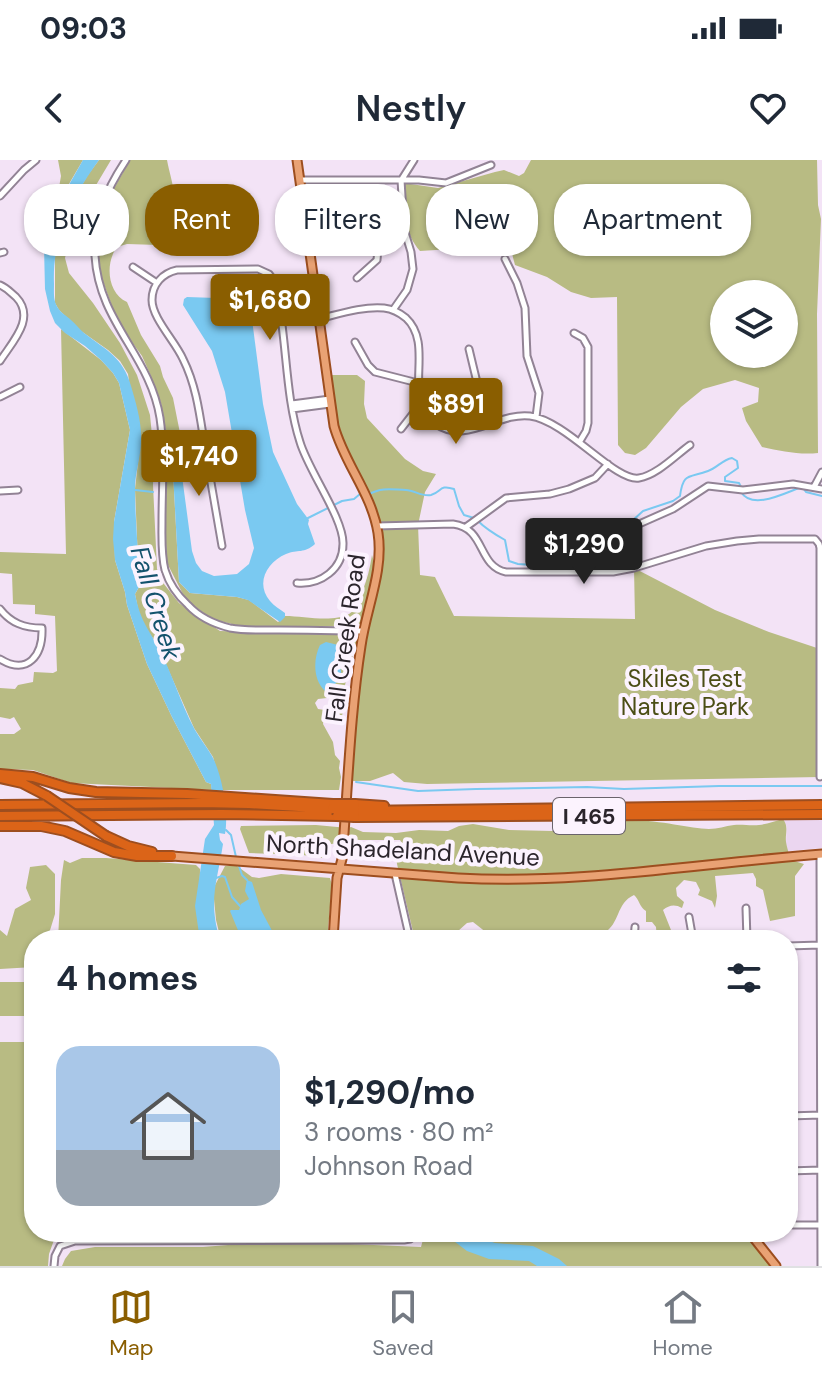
<!DOCTYPE html>
<meta charset="utf-8">
<style>
body{margin:0;font-family:"DM Sans",sans-serif;background:#f2f2f3;color:#1f2937;height:100vh;display:flex;flex-direction:column;font-size:30px;white-space:nowrap}
*{box-sizing:border-box;margin:0}
p{font-size:26px;color:#747a83}
.icon{flex:none;width:44px;height:44px;fill:none;stroke:currentColor;stroke-width:2;stroke-linecap:round;stroke-linejoin:round}
.map{position:relative;flex:1;overflow:hidden}
.side{position:absolute;left:24px;top:770px;width:774px;height:312px;display:flex;flex-direction:column;background:#fff;border-radius:32px;box-shadow:0 2px 6px #0004}
.side>*{flex:none}
.banner{position:absolute;left:24px;top:24px;width:774px;height:72px;display:flex;gap:16px}
.fabs{position:absolute;left:710px;top:120px;display:grid;gap:16px}
.fabs a{display:grid;place-items:center;width:88px;height:88px;border-radius:50%;background:#fff;box-shadow:0 2px 6px #0004;font-size:40px}
.price{position:absolute;translate:-50% -68px;padding:0 18px;border-radius:8px;background:#8a5e00;color:#fff;font-size:26px;line-height:52px;filter:drop-shadow(0 2px 4px #0008)}
.price::after{content:'';position:absolute;left:50%;top:48px;width:24px;height:18px;margin-left:-12px;background:inherit;clip-path:polygon(0 0,100% 0,50% 100%)}
.price.current{background:#222;color:#fff}
ul{padding:0;list-style:none}
li{display:flex;align-items:center;gap:24px;height:200px;padding:0 32px}
li+li{border-top:2px solid #e0e1e3}
li span{display:grid;place-items:center;flex:none;width:224px;height:160px;border-radius:24px;color:#555}
li>.icon{margin-inline-start:auto}
span .icon{width:96px;height:96px;fill:#fffc;stroke-width:1}
li b{font-size:34px}
h2{display:flex;justify-content:space-between;align-items:center;height:96px;padding:0 32px;font-size:34px}
.chip{padding:0 28px;border-radius:32px;background:#fff;box-shadow:0 2px 6px #0004;font-size:28px;line-height:72px}
.chip.current{background:#8a5e00;color:#fff}
.status{display:flex;justify-content:space-between;align-items:center;height:56px;padding:0 40px;background:#fff;direction:ltr}
.status svg{height:22px;fill:currentColor}
header{display:flex;justify-content:space-between;align-items:center;height:104px;padding:0 32px;background:#fff;font-size:36px;font-weight:600}
.tab-bar{display:flex;justify-content:space-around;align-items:center;height:112px;border-top:2px solid #e0e1e3;background:#fff;font-size:22px;color:#747a83}
.tab-bar a{display:grid;justify-items:center;gap:4px}
.tab-bar .current{color:#8a5e00}
.map>svg:first-child{display:block}
</style>
<div class="status"><b>09:03</b><svg viewBox="0 0 49 12"><path d="M0 12V9h3v3zM5 12V6h3v6zM10 12V3h3v9zM15 12V0h3v12zM26 1h20v11H26zM47 4h2v5h-2z"/></svg></div>
<header><svg class="icon" aria-label="back" viewBox="0 0 24 24"><path d="M15 5l-7 7 7 7"/></svg>Nestly<svg class="icon" aria-label="heart" viewBox="0 0 24 24"><path d="M12 20l-8-8c-3-5 5-10 8-4 3-6 11-1 8 4z"/></svg></header>
<div class="map">
<svg width="822" height="1106" viewBox="0 0 822 1106">
<rect width="100%" height="100%" fill="#f3e3f6"/>
<!-- built -->
<path fill="#ebd6f0" d="M822 657V688L788 691 786 683 787 667 783 659Z"/>
<!-- green -->
<path fill="#b8bb83" fill-rule="evenodd" d="M58 0H83L59 41 57 39 61 16Z
M99 0H111L74 62 65 98 69 113 93 143 120 183 137 215 150 255 154 296 153 325 157 409 164 424 179 443 220 471 354 475 357 480 345 525 342 558 334 546 336 537 318 539 315 543 318 549 325 550 323 564 333 582 335 595 340 601 339 608 341 617 339 630H222L213 597 194 568 157 484 147 470 139 454 135 434 139 427 135 329 139 293 128 214 120 201 108 190 81 171 59 150 55 143V95L60 74 68 51 87 16Z
M130 0H167C169 11 173 23 174 34 176 52 170 65 191 75L193 82 189 86 127 84 117 87C105 103 107 133 127 142L141 175 160 206 163 217 173 238 181 278C175 281 172 281 167 277L161 243 150 214 142 196 118 163 100 113 98 94 108 39Z
M531 0H817L818 45 821 59 817 154 818 293C799 295 781 291 762 287L746 261 742 248 758 242 759 228 735 220 703 229 681 247 646 288 635 295 625 293 618 285 617 137 591 138 571 132 547 117 515 105 511 90 452 89 420 91C403 72 404 48 404 23L438 28 495 12 504 10 519 16 524 13ZM724 134H784V194H724Z
M61 169 101 200 113 213 119 223 130 270 114 362 115 400 125 432 127 445 147 504 172 557 206 622 211 624 212 630 71 623 33 610 0 609V574H14L21 569 14 557 10 559 0 557V528L15 529 18 525 33 522 34 512 53 513 57 511 55 456 35 454V445L13 444 12 414 0 413V392L66 394Z
M331 215H357L365 221 364 244 367 258 405 299 423 311 436 314 425 332 418 365 420 415 435 417 454 456 635 459 634 408 715 450 769 472 820 489V617L427 624 404 622 393 613 370 621H347L364 471 373 431 379 362 372 342 348 294 339 272Z
M170 291V298L175 306 173 312 179 422 190 433 237 437 249 440 278 462 285 456C304 456 332 463 349 454 356 450 359 438 362 432 367 420 370 408 372 395L375 406 361 463 356 466 244 467 212 459 186 440 167 403 164 344 167 299Z
M783 659C789 667 785 673 786 682 787 688 789 694 791 700L804 704 795 716V756L770 761 763 730 756 726V719L753 713 715 716 717 736 715 748 712 741 698 735 700 730 696 722 684 720 676 728 677 736 684 742 682 748C675 744 669 745 663 750L675 780H657L656 767 652 762H646V751C640 748 639 739 634 735 616 743 620 764 604 773V780H501L492 771 487 773 473 762 467 763 448 780H415L397 704 396 695 402 683 400 680H353L326 685H308L302 690 323 693 322 698 303 695 249 693 240 669 241 666 316 665 348 668 351 667 363 672 396 673 419 670 448 671 459 666 473 664 509 670 595 672C618 648 680 668 709 669 718 669 725 666 734 665 742 664 750 666 759 665 767 664 775 661 783 659Z
M82 698H106L196 705 200 709 199 774 202 780H58L61 720 64 700 70 703Z
M46 705 55 714V754L47 780H34V807L0 809V770L7 776 15 749 31 740 26 728 30 707Z
M225 706H237L252 717 259 718 281 714 330 718 332 725 327 780H221L216 760 213 729Z
M0 822H34V856H0Z
M0 882H34V1072H415L413 1075 403 1078 170 1077 169 1073 66 1077 54 1080 49 1094 48 1106H0Z
M425 1072H744L775 1106H62L65 1099 71 1091 95 1087H203L280 1081 421 1087Z"/>
<!-- water -->
<path fill="#7ac9f1" d="M83 0H99C72 37 52 77 54 124 54 132 53 141 58 148 61 153 67 156 71 160 76 164 79 169 84 173 106 190 123 197 131 226 136 243 142 263 141 280 141 297 135 312 135 329 135 362 139 394 139 427L135 434C140 458 145 464 157 485 172 512 180 542 195 570 200 579 207 587 212 596 222 614 229 653 225 674L219 673 220 680 223 684C217 723 208 740 220 780H202L199 774 195 746 205 679 214 665 211 624 206 622 172 557 147 504 127 445 125 432 115 400 113 379 114 362 130 270 119 223 113 213 101 200 85 186 65 173 55 163 50 151 45 129 44 87 53 53Z
M187 137 245 139 250 144 263 244 273 292 297 344 309 360 308 364 315 384C304 394 298 389 286 394 267 402 255 423 270 441 274 446 280 449 285 453V457L280 462 248 440 237 437 190 433 179 422 173 312 175 306 180 301 192 391 196 403 202 411 214 416 237 414 249 404 254 388 245 350 225 232 212 191 183 145 184 139Z
M326 482 338 485C332 510 356 512 325 531 313 520 313 499 320 485Z
M247 720 252 722 261 750 277 780H242L230 751 231 750H239L241 744 249 739 245 731Z
M442 1072H463L495 1083 533 1086 559 1099 567 1106H537L529 1101 489 1099 467 1091Z"/>
<g fill="none" stroke-linecap="round" stroke-linejoin="round">
<!-- stream -->
<path stroke="#7ac9f1" stroke-width="2" d="M135 330 153 332
M741 332C752 350 783 334 799 328H803L806 332 822 336
M368 334C372 333 376 331 380 330 388 328 398 330 406 330 414 330 422 337 431 335 442 332 439 324 454 329L459 346 464 355 474 358
M308 358 342 341 354 339 360 334
M478 361C485 368 496 375 505 380L509 401 518 404 533 405 555 388 573 392 583 387 600 373 614 365 632 361 643 351 673 341 680 336C683 312 689 318 708 311 717 308 722 300 732 298L737 301 738 308 725 317V321L739 323 741 327
M356 622 418 631 476 629 587 627 624 629 719 626H822
M226 670 231 675 236 697
M238 703 242 715 247 720
M213 719 222 716 225 717 232 737 240 746"/>
<defs>
<path id="minor" d="M126 0C106 30 93 60 95 96 99 163 150 195 160 258 165 292 162 327 162 361 162 377 161 394 165 410 169 423 178 436 188 445 199 457 214 464 230 468 246 471 263 470 279 470 307 470 335 471 364 471
M402 19 414 0
M300 20H419L446 23 491 5
M0 36 24 10 36 0
M386 75 382 73H354L352 76 353 78 379 77 404 73
M0 93 4 92
M505 99 517 123 525 148 527 196 539 233 536 257
M133 107 157 123
M357 118 377 100 379 77
M0 125C7 128 10 132 16 137 36 158 13 181 0 201
M393 150 407 130 413 109 411 92 404 69 401 20
M318 159C339 154 363 146 384 148 392 149 400 153 406 158 436 186 400 239 436 264 466 285 498 252 530 256 567 261 615 322 639 318 657 315 676 295 690 285
M574 173 583 178 588 187V263L586 271 580 281
M355 182 368 205 375 212 418 223
M469 189 487 264
M0 237 20 227
M292 244 330 239
M292 249 330 244
M401 269 415 251 419 239
M162 289H188L205 286
M814 327 822 312
M0 331 18 330
M377 366 453 364C486 368 477 406 506 412H613L634 408 706 386 737 381 759 379H815L819 384 820 388V617
M466 367 506 338 550 334 569 329 595 318 608 304
M222 386C216 353 211 321 205 288 200 257 197 227 183 199 175 181 152 158 152 140 152 124 163 113 177 110L258 109 269 114 275 122C280 136 280 151 282 165 287 203 288 245 300 282 308 310 344 359 343 384 343 409 321 425 297 423
M585 411 593 392 603 380 673 349 708 326 743 330 793 324 822 329
M0 449C11 463 24 468 42 468 43 495 28 516 0 499
M820 694 821 1106
M395 714 410 780
M746 748 747 780
M689 757 693 780
M467 780 468 775 477 776 478 780
M634 780 635 767
M788 786 820 785
M788 956 821 955
M788 1011 821 1010
M793 1065H821
M54 1106 55 1096 60 1086 75 1081 404 1080 410 1079 418 1072"/>
<path id="major" d="M297 0 334 266C344 303 372 334 378 373 384 411 366 449 361 486 350 556 348 628 342 699L337 718 333 780
M172 696 458 718C580 725 701 703 822 694
M749 1072 776 1106"/>
<path id="highway" d="M0 614 33 617 69 628 96 632 187 634 333 644
M0 618 22 623 47 636
M355 644 384 646
M0 645 201 643 249 644 332 649
M355 651 822 645
M0 656 222 654 337 656
M355 657 822 654
M0 666H41L65 671 114 692 137 696H172
M106 676 128 686 152 692"/>
</defs>
<!-- minor casing -->
<use href="#minor" stroke="#928395" stroke-width="9"/>
<!-- major casing -->
<use href="#major" stroke="#9d4e1f" stroke-width="11"/>
<!-- highway casing -->
<use href="#highway" stroke="#9d4e1f" stroke-width="12"/>
<!-- minor -->
<use href="#minor" stroke="#fff" stroke-width="5"/>
<!-- major -->
<use href="#major" stroke="#e9a274" stroke-width="7"/>
<!-- highway -->
<use href="#highway" stroke="#db6418" stroke-width="8"/>
<defs>
<path id="highway-bridge" d="M47 636 106 676
M333 644H355
M332 649 355 651
M337 656 355 657"/>
</defs>
<!-- highway-bridge casing -->
<use href="#highway-bridge" stroke="#9d4e1f" stroke-width="12" stroke-linecap="butt"/>
<!-- highway-bridge -->
<use href="#highway-bridge" stroke="#db6418" stroke-width="8"/>
</g>
<g text-anchor="middle" dominant-baseline="central" stroke-width="8" stroke-linejoin="round" paint-order="stroke">
<!-- shield labels -->
<rect fill="#fcf3fe" stroke="#6a636b" stroke-width="2" x="553" y="638" width="72" height="36" rx="6"/>
<g font-size="22" font-weight="bold" fill="#2b252c">
<text x="589" y="656">I 465</text>
</g>
<!-- street labels -->
<g font-size="24" fill="#2b252c" stroke="#fcf3fe">
<text transform="translate(345 478) rotate(-82)">Fall Creek Road</text>
<text transform="translate(403 690) rotate(3)">North Shadeland Avenue</text>
</g>
<!-- park labels -->
<g font-size="24" fill="#4b4d15" stroke="#fcf3fe">
<text x="685" y="518">Skiles Test<tspan x="685" dy="28">Nature Park</tspan></text>
</g>
<!-- water labels -->
<g font-size="26" font-style="italic" fill="#13526d" stroke="#fcf3fe">
<text transform="translate(156 443) rotate(73)">Fall Creek</text>
</g>
</g>
</svg>
<div class="fabs">
<a><svg class="icon" aria-label="layers" viewBox="0 0 24 24"><path d="M12 4l9 5-9 5-9-5zM3 14l9 5 9-5"/></svg></a>
</div>
<b class="price" style="left:270px;top:182px">$1,680</b>
<b class="price" style="left:456px;top:286px">$891</b>
<b class="price" style="left:199px;top:338px">$1,740</b>
<b class="price current" style="left:584px;top:426px">$1,290</b>
<div class="banner">
<a class="chip">Buy</a>
<a class="chip current">Rent</a>
<a class="chip">Filters</a>
<a class="chip">New</a>
<a class="chip">Apartment</a>
</div>
<section class="side">
<h2>4 homes<svg class="icon" aria-label="filters" viewBox="0 0 24 24"><path d="M4 7h16M4 17h16"/><circle cx="9" cy="7" r="2"/><circle cx="15" cy="17" r="2"/></svg></h2>
<ul>
<li><span style="background:linear-gradient(#a9c7e8 65%,#9aa5b1 0)"><svg class="icon" aria-label="home" viewBox="0 0 24 24"><path d="M3 11l9-7 9 7M6 9v11h12V9"/></svg></span><div><b>$1,290/mo</b><p>3 rooms · 80 m²</p><p>Johnson Road</p></div></li>
</ul>
</section>
</div>
<nav class="tab-bar">
<a class="current"><svg class="icon" aria-label="map" viewBox="0 0 24 24"><path d="M3 6l6-2 6 2 6-2v14l-6 2-6-2-6 2zM9 4v14M15 6v14"/></svg>Map</a>
<a><svg class="icon" aria-label="saved" viewBox="0 0 24 24"><path d="M7 4h10v16l-5-4-5 4z"/></svg>Saved</a>
<a><svg class="icon" aria-label="home" viewBox="0 0 24 24"><path d="M3 11l9-7 9 7M6 9v11h12V9"/></svg>Home</a>
</nav>
